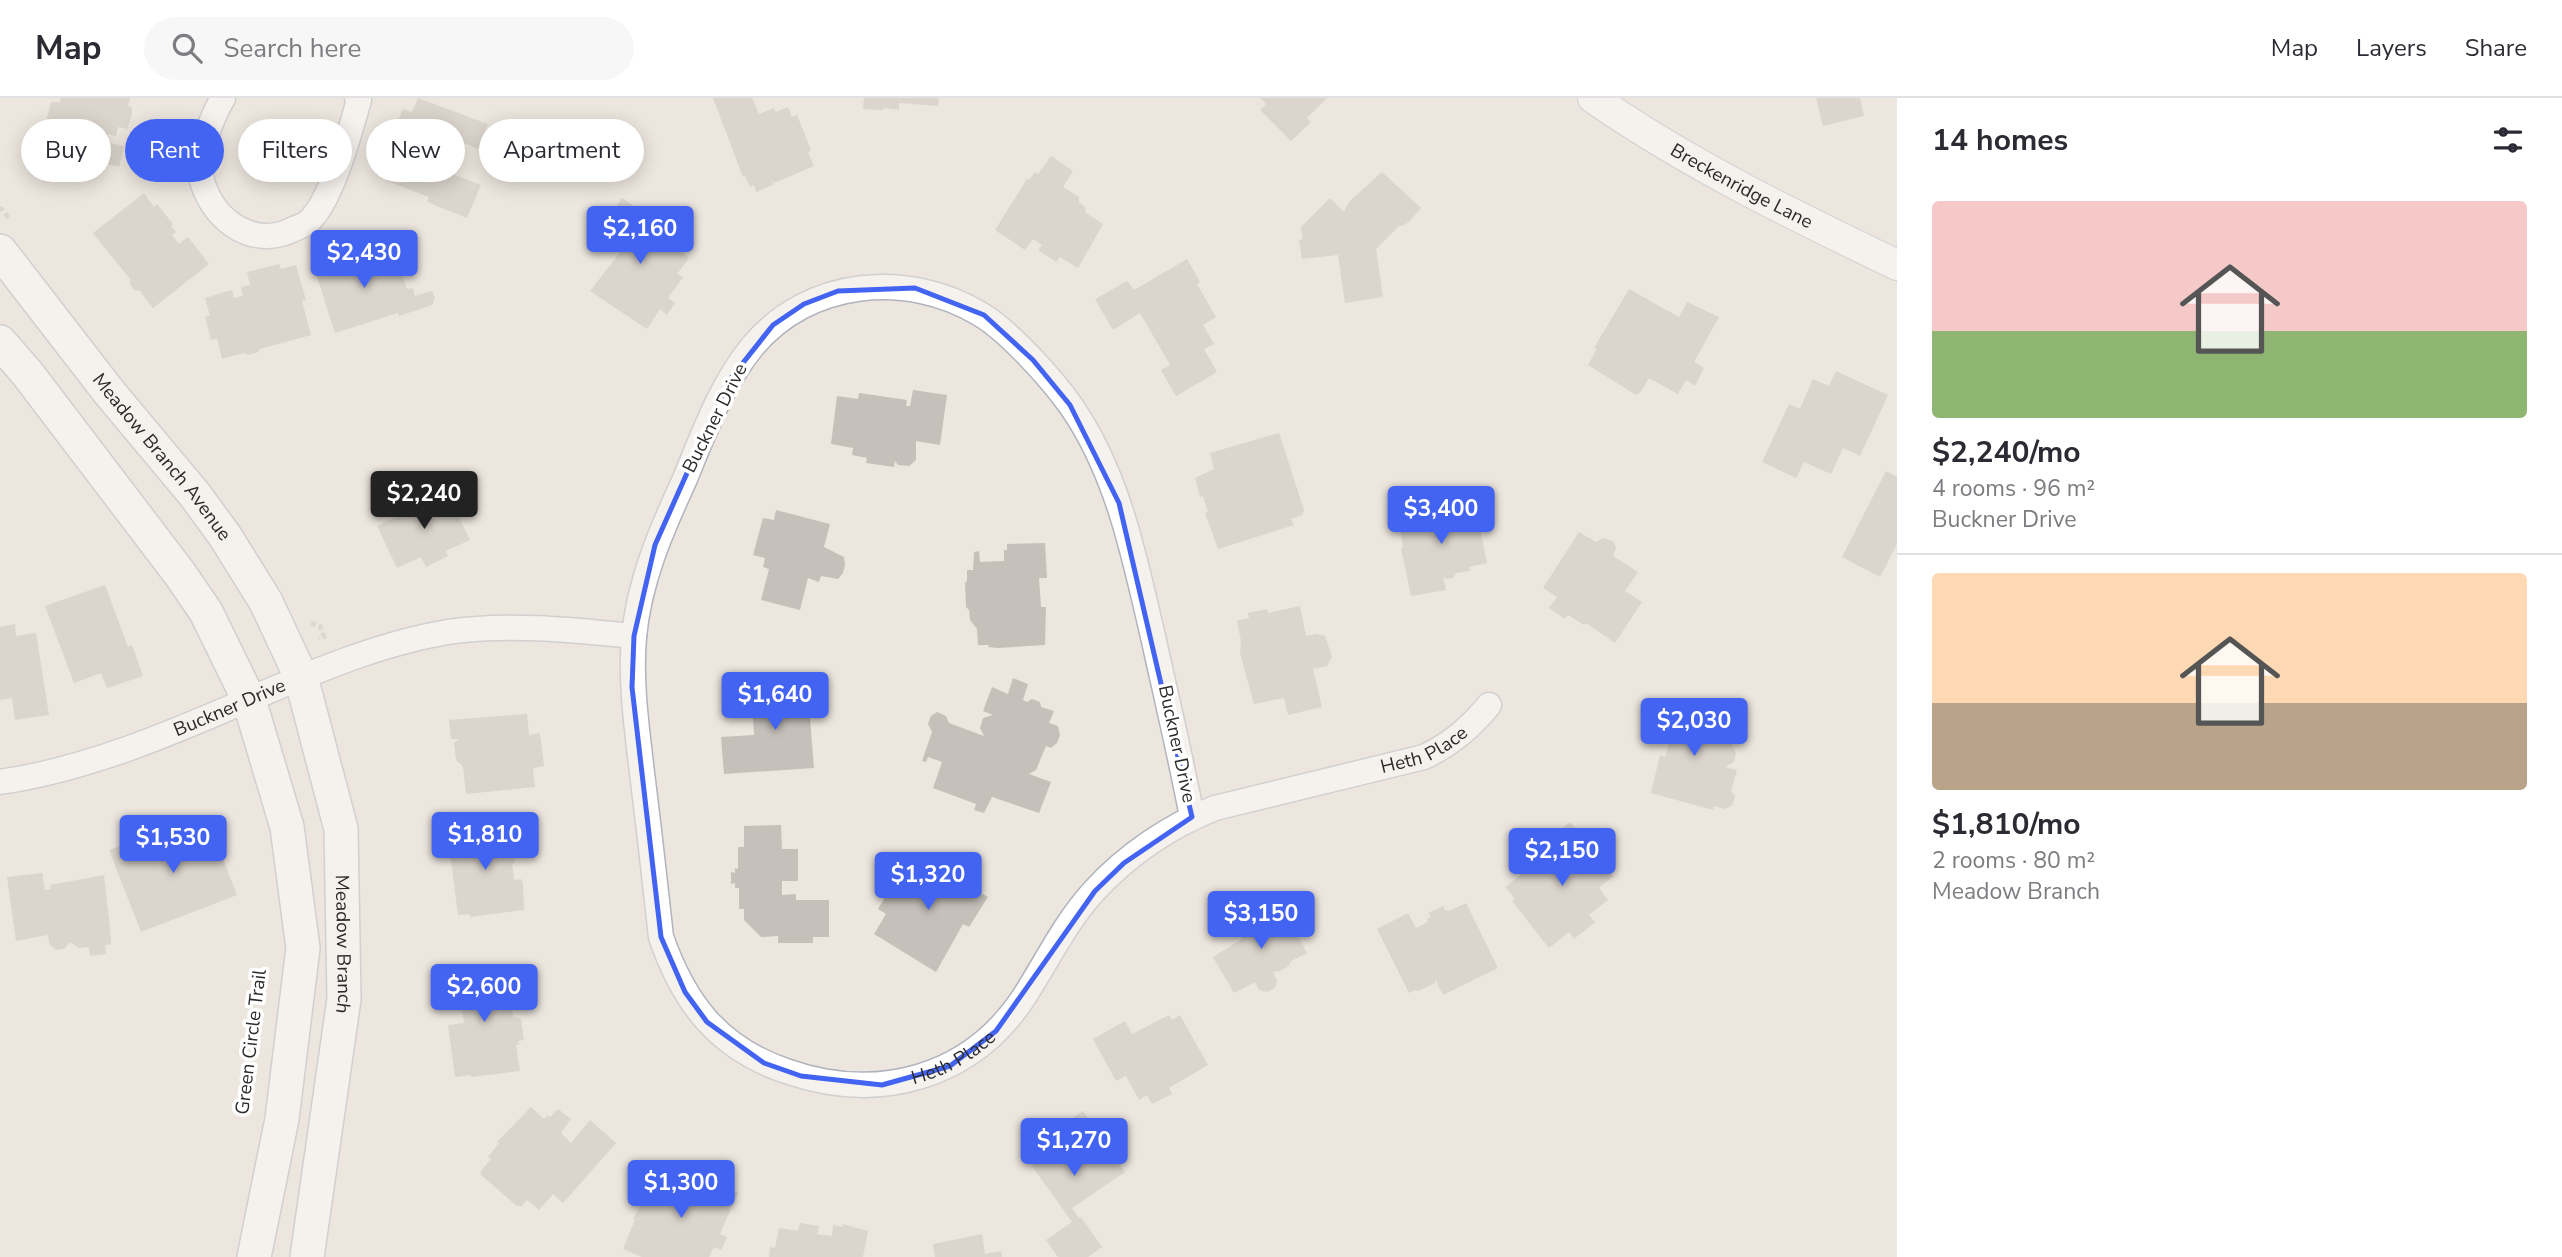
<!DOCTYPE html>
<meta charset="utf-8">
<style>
body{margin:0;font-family:"Nunito Sans",sans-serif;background:#f7f7f7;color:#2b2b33;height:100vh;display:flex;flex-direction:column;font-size:26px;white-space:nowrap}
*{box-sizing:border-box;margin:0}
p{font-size:23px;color:#7c7c81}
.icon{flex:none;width:38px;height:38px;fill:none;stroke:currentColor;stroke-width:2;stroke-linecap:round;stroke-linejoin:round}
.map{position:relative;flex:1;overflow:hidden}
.drawer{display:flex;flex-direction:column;background:#fff;width:665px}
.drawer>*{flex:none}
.hud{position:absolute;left:21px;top:21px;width:665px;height:63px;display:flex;gap:14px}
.price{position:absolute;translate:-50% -60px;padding:0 16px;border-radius:7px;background:#4364f3;color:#fff;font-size:23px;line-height:46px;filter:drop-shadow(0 2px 4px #0008)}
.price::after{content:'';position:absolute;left:50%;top:42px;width:21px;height:16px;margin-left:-10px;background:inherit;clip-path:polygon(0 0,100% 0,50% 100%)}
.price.on{background:#222;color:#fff}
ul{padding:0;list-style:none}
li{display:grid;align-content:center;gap:14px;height:371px;padding:0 35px}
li+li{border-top:2px solid #e1e1e2}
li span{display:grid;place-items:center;height:217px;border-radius:7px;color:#555}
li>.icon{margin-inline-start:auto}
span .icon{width:126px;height:126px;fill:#fffc;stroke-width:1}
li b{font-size:30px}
h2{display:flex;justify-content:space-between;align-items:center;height:84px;padding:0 35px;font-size:30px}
.chip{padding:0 24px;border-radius:32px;background:#fff;box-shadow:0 4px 18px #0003;font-size:24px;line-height:63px}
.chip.on{background:#4364f3;color:#fff}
header{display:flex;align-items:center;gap:42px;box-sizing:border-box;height:98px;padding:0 35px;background:#fff;border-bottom:2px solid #e1e1e2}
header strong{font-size:33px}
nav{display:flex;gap:38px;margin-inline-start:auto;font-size:24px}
.search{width:490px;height:63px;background:#f7f7f7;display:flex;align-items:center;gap:18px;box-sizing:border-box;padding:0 24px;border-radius:38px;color:#7c7c81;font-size:26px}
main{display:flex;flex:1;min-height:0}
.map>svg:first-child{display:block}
</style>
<header>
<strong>Map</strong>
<div class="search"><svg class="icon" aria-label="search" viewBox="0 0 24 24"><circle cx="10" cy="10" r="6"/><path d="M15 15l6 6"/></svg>Search here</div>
<nav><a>Map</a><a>Layers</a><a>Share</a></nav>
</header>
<main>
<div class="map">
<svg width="1897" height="1159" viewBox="0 0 1897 1159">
<rect width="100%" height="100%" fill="#ece6de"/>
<!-- building -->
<path fill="#c5c0b9" d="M61 0H130L128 8 132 9V17L127 31 118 29 116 38 108 36 106 44 124 48 119 69 40 49 51 4H60Z
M418 0 488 26 478 51 464 45 452 76 481 87 467 120 427 104 429 99 387 83 392 73 380 69 387 51 378 48 388 25 396 28 403 11 412 14Z
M713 0H752L759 16 774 10 776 14 788 9 792 19 797 17 811 52 808 54 814 68 774 85 772 81 773 87 756 94 754 87 750 89 745 78 743 79Z
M864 0H939L938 8 899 5V12L884 10 883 12 863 11Z
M1260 0H1327L1307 20 1311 24 1291 43 1260 12 1266 6Z
M1816 0H1860L1864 18 1823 28Z
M1051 58 1073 73 1063 89 1079 99V104L1085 109 1086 115 1103 126 1078 170 1060 159 1056 164 1038 152 1042 147 1033 141 1025 152 995 132 1027 81 1029 82 1035 74 1038 76Z
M1382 74 1421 110 1409 124 1402 128 1400 127 1376 151 1383 199 1345 205 1338 157 1302 161 1299 142 1303 141 1301 129 1330 100 1344 114 1349 104Z
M144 95 154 109 157 106 173 126 171 128 176 134 172 137 179 146 188 139 209 166 153 210 140 193 134 192 130 186V181L93 135Z
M622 100 664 128 661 131 676 142 672 148 689 160 677 176 683 179 668 200 675 205 667 217 660 211 647 231 590 193 625 148 601 131Z
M343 147 351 172 394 155 407 191 413 190 415 198 432 193 435 200 432 207 399 218 398 215 335 235 310 157Z
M1187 161 1200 184 1197 186 1216 219 1203 227 1214 246 1204 251 1217 274 1176 298 1161 272 1170 267 1140 215 1113 232 1095 201 1127 183 1134 192Z
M279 166 281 171 296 167 306 202 302 203 311 237 260 251 258 254 248 257 244 255 222 261 217 240 211 242 205 219 210 218 205 200 232 192 234 200 243 198 241 189 250 187 247 174Z
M1629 191 1679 219 1687 204 1719 219 1694 264 1704 270 1695 288 1686 282 1678 296 1649 280 1640 295 1636 297 1588 267 1597 251 1594 250Z
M1836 273 1888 297 1860 358 1843 350 1831 376 1804 364 1796 380 1762 364 1789 306 1800 311 1813 281 1829 288Z
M913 292 947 297 940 347 916 343V362L909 368 898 367 895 363 894 369 866 365 867 360 852 357 853 350 831 346 837 298 858 301 859 295 907 302 906 308H910Z
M1279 335 1304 412 1302 417 1291 421 1294 427 1218 451 1205 415 1208 414 1203 398 1200 399 1195 380 1214 371 1210 355Z
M1886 373 1897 379V446L1880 479 1842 459Z
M446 392 470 442 446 453 448 458 426 469 421 459 397 470 377 428 400 417 397 409 418 398 421 404Z
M1473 396 1487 465 1469 469 1470 473 1456 475 1453 480 1447 481 1443 479 1446 492 1411 498 1401 450H1403L1400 429 1411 427 1410 421 1414 416 1433 414 1432 411 1469 405 1468 397Z
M776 412 830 426 824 449 844 459 845 467 843 475 838 481 821 478 819 484 808 480 800 512 761 502 769 471 763 469 765 460 753 457 763 420 774 422Z
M1579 434 1596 444 1603 440 1613 443 1616 449 1613 458 1638 474 1625 493 1642 504 1615 545 1586 525 1584 527 1568 517 1565 521 1549 510 1557 499 1543 490Z
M1045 445 1047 480H1039L1041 509H1046L1045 547 998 550 988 549 989 547H978L977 531 970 522 969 512 966 509 965 485 967 483V472H973L974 454 979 453 980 464 1004 463V452H1007V446Z
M105 487 128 549 132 547 143 578 107 590 101 575 74 585 45 508Z
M1300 508 1306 538 1317 536 1325 538 1332 559 1327 568 1313 571 1322 609 1288 617 1284 600 1254 606 1240 555 1241 543 1237 523 1249 520 1248 515 1267 511 1268 515Z
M15 526 16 538 36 535 49 617 15 622 12 600 0 602V529Z
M1013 580 1028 586 1023 602 1027 604 1032 601 1040 604 1041 609 1054 613 1049 625 1058 628 1060 637 1057 645 1051 650 1046 648 1036 672 1029 676 1051 684 1039 715 992 699 984 715 974 712 976 706 933 690 942 664 928 659 926 664 922 663 932 634 928 626 931 618 937 614 946 618 949 625 984 638 980 630 983 620 993 617 983 613 992 589 1008 596Z
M812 584 815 620H810L814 670 724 676 721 639 754 637 753 619H760V614H755L753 588Z
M1660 604 1732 623 1731 630 1736 631 1732 647 1736 655 1734 664 1725 669 1737 672 1731 693 1735 698 1732 707 1725 711 1714 708 1713 712 1651 695 1660 657 1665 659 1669 646 1649 641Z
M527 616 529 637 540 635 544 668 533 670 535 689 466 696 463 668 456 662 454 645 459 641H451L449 622Z
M207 720 237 797 141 834 109 752 149 737 154 749 170 743 167 735Z
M1570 724 1613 778 1599 790 1608 802 1589 817 1595 824 1574 841 1569 834 1549 850 1512 803 1515 801 1505 789 1551 754 1544 745Z
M508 726 515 765 512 766 514 782 521 781 523 785 524 812 470 819V816L458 817 448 738 460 736 459 732Z
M781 727 782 751H798V783H782V797L796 796V802H829V839H813V845H778V838L761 839 744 822V811H739V790H735V785L731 786V774L735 775V770L738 771V749H744V728Z
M912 757 919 761 920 759 988 799 969 829 963 826 936 874 874 836 886 816 878 811 887 796 891 798Z
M42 775 45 792 51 791 50 787 104 777 110 830 111 846 105 847 106 856 90 858 89 849 79 850 70 844 64 851 56 852 49 846 48 837 16 843 7 779Z
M1279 804 1307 855 1291 863 1289 868 1280 873 1273 874 1277 882 1275 890 1267 894 1259 892 1255 884 1234 895 1213 859 1242 841 1240 838 1243 837 1239 830 1250 824 1249 821Z
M1466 805 1498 870 1443 897 1435 881V885L1418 893 1415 892 1409 895 1377 831 1408 815 1416 830 1428 824 1427 821 1431 819 1428 815 1443 808 1445 812 1449 813Z
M506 867 513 919 521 921 524 942 518 943 519 947H516L520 973 471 979V977L455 979 448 927 464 925 461 905 451 906 447 879 459 877V873Z
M1169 917 1172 922 1180 917 1208 967 1169 990 1172 996 1152 1006 1147 997 1139 1002 1126 978 1116 983 1093 941 1125 923 1132 936Z
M531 1009 544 1021 548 1017 550 1019 558 1011 571 1021 561 1035 571 1045 590 1022 616 1045 563 1105 553 1096 539 1112 527 1102 522 1108H517L481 1077V1073L491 1061 488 1059 499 1045 497 1044Z
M1083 1013 1125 1074 1072 1110 1079 1120 1081 1119 1102 1149 1088 1159H1058L1046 1142 1072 1124 1022 1054Z
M658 1075 702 1095 709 1079 738 1095 720 1136 727 1139 721 1152 714 1149 709 1159H642L623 1151 635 1122 633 1121Z
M800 1125 819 1128 817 1136 832 1138 833 1127 843 1129V1126L868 1133 863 1159H769L770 1149 775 1150 779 1130 798 1133Z
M982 1136 985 1156 1001 1153 1002 1159H935L933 1146Z"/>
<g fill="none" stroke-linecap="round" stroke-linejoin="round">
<defs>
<g id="minor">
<path d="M223 0C211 20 195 62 203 86 216 125 255 151 294 131 298 129 305 127 308 124 332 103 350 33 359 2L357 0"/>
<path id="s1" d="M0 684C89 671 174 634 257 598 318 572 382 545 448 534 509 525 573 532 634 538"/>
<path id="s2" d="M1192 719C1181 660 1167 602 1154 543 1135 462 1119 377 1071 308 1052 281 1008 232 980 216 907 172 808 181 752 249 721 287 703 337 684 383 661 433 639 483 634 539 630 585 637 630 642 675 649 730 655 785 661 839 684 905 718 950 786 973 877 1005 970 981 1024 899 1047 863 1065 825 1094 793 1127 757 1170 728 1215 710L1424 659C1451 646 1470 630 1489 607"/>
</g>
<g id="tertiary">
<path id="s3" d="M1593 0C1690 67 1791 116 1897 167"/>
</g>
<g id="secondary">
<path id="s4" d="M0 153 109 294 195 397 225 438 266 504 301 579 341 731 344 901 307 1159"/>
<path d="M0 244 27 275 180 476 206 514 249 602 287 729 303 850 282 1021 254 1159"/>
</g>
</defs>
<!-- minor casing -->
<use href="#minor" stroke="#b1b4be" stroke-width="27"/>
<!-- tertiary casing -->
<use href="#tertiary" stroke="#b1b4be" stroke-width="32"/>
<!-- secondary casing -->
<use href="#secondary" stroke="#b1b4be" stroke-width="36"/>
<!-- path -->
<path stroke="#c4c4c4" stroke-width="4.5" stroke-dasharray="5 3.5" stroke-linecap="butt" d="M0 109 10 122
M311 525 320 528 324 539 319 541"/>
<!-- minor -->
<use href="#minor" stroke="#fff" stroke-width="24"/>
<!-- tertiary -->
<use href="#tertiary" stroke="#fff" stroke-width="30"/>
<!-- secondary -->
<use href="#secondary" stroke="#fff" stroke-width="33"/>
</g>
<!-- marked area -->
<path d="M0 0H1897V1159H0ZM915 190 984 217 1033 262 1070 307 1119 405 1192 719 1124 765 1095 793 996 933 950 968 882 987 801 978 764 965 707 924 685 894 661 839 632 589 634 538 655 447 712 319 731 280 773 227 804 206 838 193Z" fill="#ece6de" fill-opacity=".55" fill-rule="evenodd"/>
<path fill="none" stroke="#4364f3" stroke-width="5" stroke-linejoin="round" d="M915 190 984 217 1033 262 1070 307 1119 405 1192 719 1124 765 1095 793 996 933 950 968 882 987 801 978 764 965 707 924 685 894 661 839 632 589 634 538 655 447 712 319 731 280 773 227 804 206 838 193Z"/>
<g text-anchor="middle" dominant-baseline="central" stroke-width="7" stroke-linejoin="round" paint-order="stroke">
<!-- street labels -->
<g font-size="19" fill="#2b2b2b" stroke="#fff">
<text stroke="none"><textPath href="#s3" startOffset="173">Breckenridge Lane</textPath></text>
<text transform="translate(715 320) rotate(-63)">Buckner Drive</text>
<text stroke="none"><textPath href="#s4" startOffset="262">Meadow Branch Avenue</textPath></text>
<text stroke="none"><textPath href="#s1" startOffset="242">Buckner Drive</textPath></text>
<text transform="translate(1177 646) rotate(78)">Buckner Drive</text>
<text stroke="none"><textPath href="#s2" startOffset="2382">Heth Place</textPath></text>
<text stroke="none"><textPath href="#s4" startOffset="796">Meadow Branch</textPath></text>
<text transform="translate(251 944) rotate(-83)">Green Circle Trail</text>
<text stroke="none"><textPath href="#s2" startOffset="1794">Heth Place</textPath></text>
</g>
</g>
</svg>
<b class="price" style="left:640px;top:168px">$2,160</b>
<b class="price" style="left:364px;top:192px">$2,430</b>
<b class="price on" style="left:424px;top:433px">$2,240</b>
<b class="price" style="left:1441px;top:448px">$3,400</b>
<b class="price" style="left:775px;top:634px">$1,640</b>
<b class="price" style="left:1694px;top:660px">$2,030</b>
<b class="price" style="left:485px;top:774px">$1,810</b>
<b class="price" style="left:173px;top:777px">$1,530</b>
<b class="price" style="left:1562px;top:790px">$2,150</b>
<b class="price" style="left:928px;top:814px">$1,320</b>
<b class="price" style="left:1261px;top:853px">$3,150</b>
<b class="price" style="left:484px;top:926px">$2,600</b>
<b class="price" style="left:1074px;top:1080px">$1,270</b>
<b class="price" style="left:681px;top:1122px">$1,300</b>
<div class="hud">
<a class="chip">Buy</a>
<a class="chip on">Rent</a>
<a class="chip">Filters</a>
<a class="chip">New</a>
<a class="chip">Apartment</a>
</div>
</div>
<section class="drawer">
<h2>14 homes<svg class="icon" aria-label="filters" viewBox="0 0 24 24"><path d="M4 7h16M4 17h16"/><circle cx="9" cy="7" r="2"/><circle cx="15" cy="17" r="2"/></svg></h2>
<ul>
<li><span style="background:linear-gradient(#f6c9c9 60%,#8fb573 0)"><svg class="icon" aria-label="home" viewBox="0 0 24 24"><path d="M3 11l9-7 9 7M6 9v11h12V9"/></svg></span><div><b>$2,240/mo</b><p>4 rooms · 96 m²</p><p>Buckner Drive</p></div></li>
<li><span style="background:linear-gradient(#ffd9b3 60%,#b9a48a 0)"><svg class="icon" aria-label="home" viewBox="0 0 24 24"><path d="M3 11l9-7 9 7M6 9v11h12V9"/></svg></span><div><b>$1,810/mo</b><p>2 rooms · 80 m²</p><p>Meadow Branch</p></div></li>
</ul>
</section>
</main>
